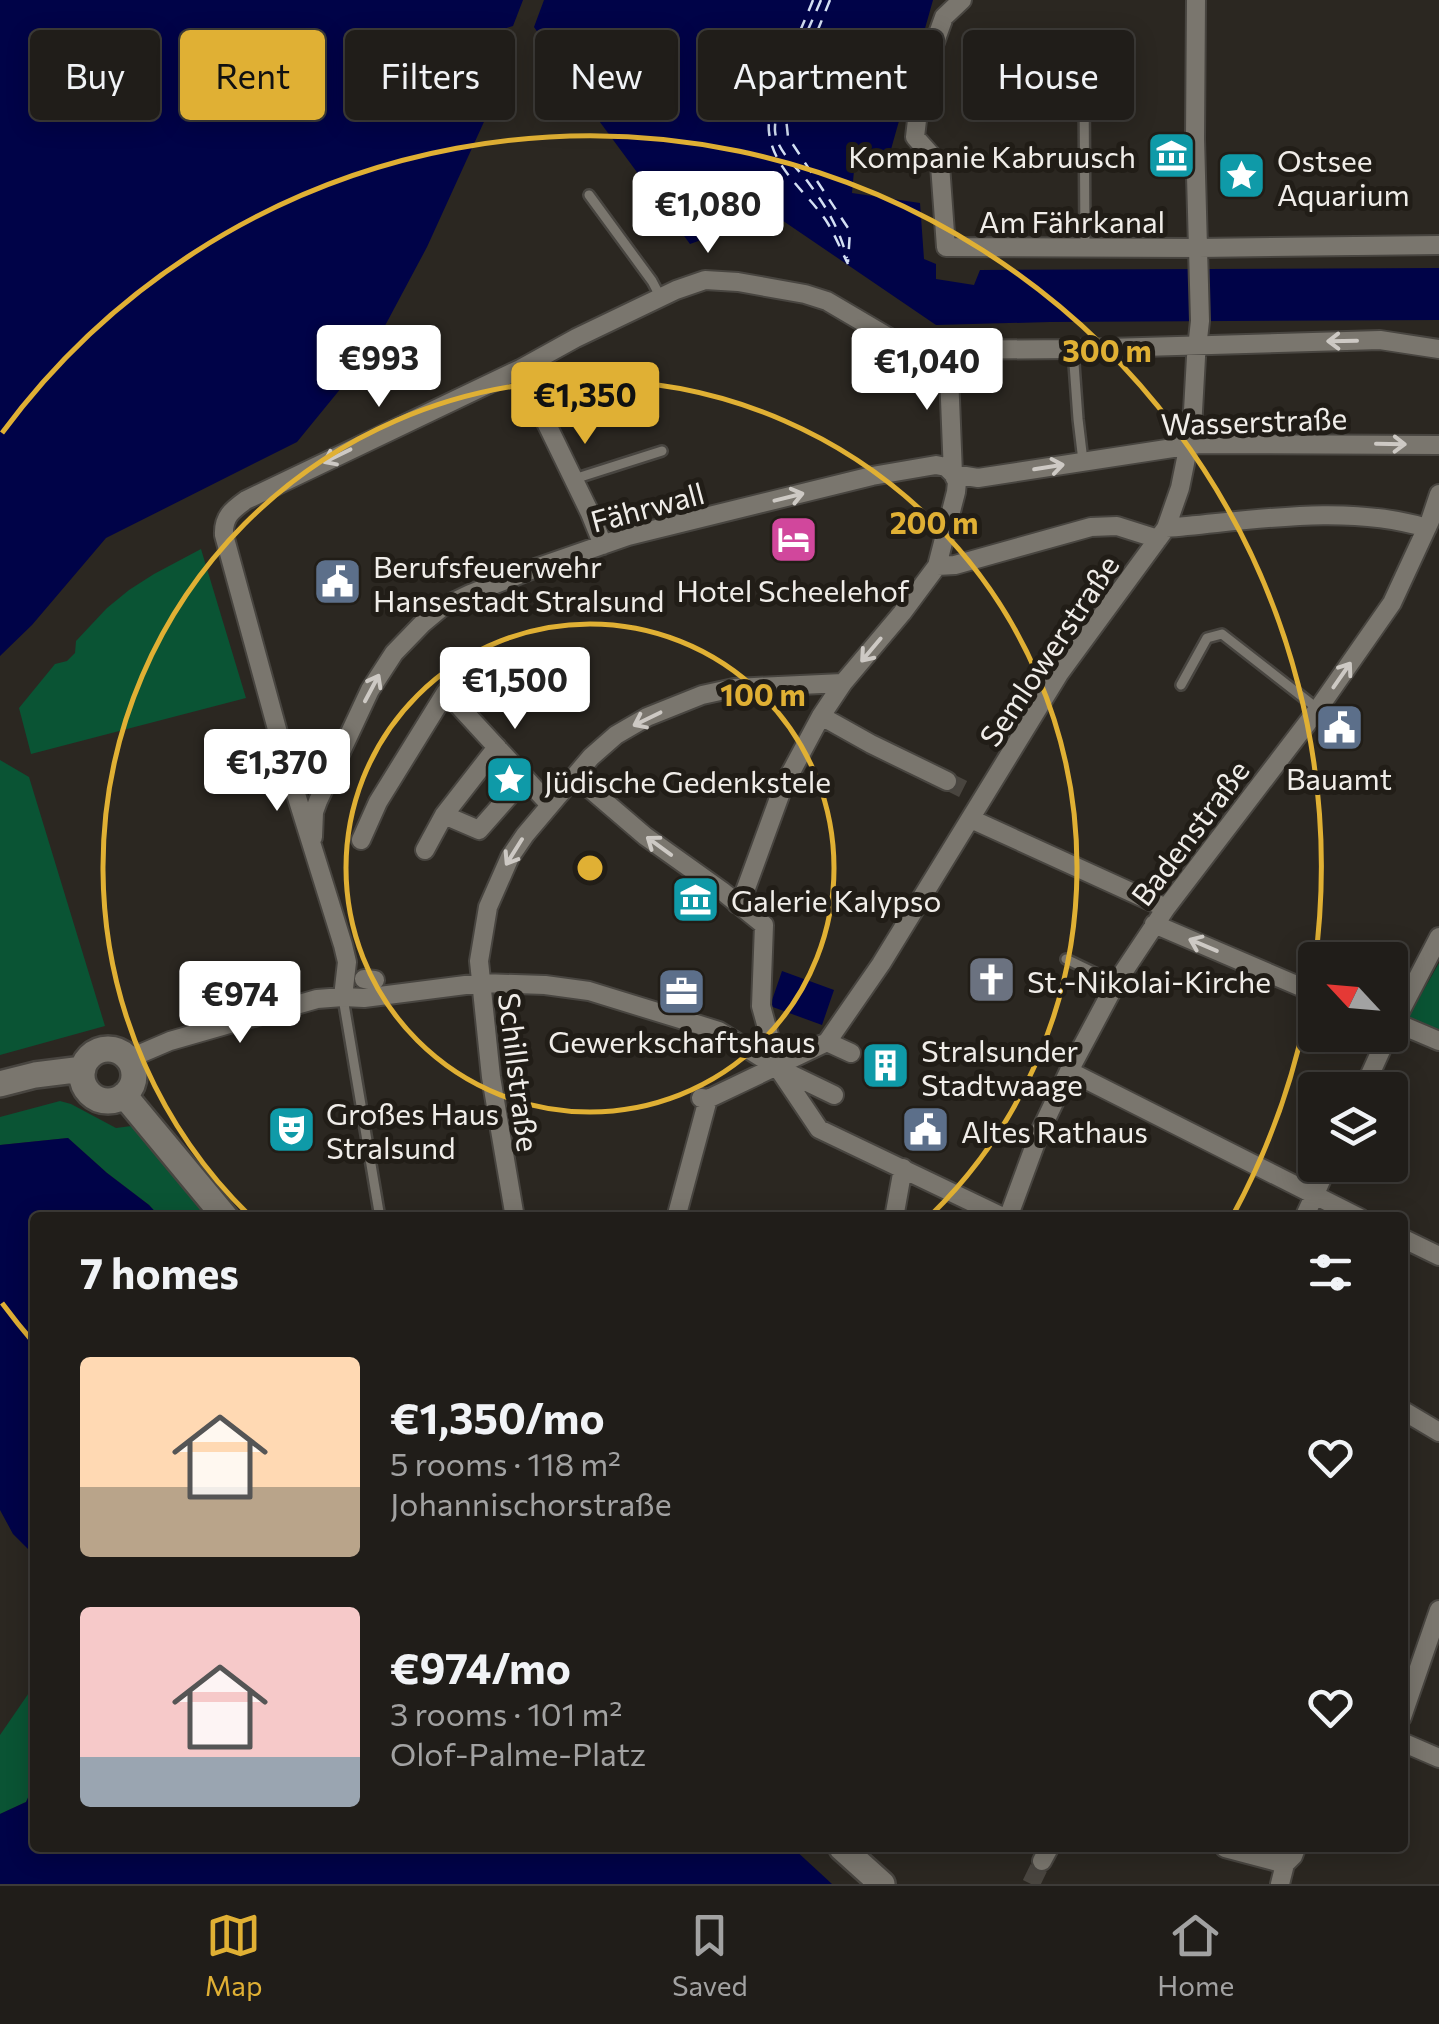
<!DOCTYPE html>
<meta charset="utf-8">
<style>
body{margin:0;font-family:Commissioner,sans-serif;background:#282622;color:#f1f3f6;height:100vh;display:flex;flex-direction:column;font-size:38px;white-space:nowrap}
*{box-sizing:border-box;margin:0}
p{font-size:32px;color:#a2a2a2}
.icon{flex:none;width:55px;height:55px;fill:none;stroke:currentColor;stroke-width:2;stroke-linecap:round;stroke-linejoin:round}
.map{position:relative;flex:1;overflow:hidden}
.panel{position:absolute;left:30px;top:1212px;width:1378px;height:640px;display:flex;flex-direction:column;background:#201d19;border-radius:10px;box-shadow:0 5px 25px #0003,0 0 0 2px #3d3b38}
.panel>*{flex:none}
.top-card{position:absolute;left:30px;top:30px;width:1380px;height:90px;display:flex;gap:20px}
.needle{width:65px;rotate:296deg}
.fabs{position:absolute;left:1298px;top:942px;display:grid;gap:20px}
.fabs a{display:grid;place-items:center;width:110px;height:110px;border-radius:10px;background:#201d19;box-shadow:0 5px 25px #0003,0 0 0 2px #3d3b38;font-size:50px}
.price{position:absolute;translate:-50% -85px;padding:0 22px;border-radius:10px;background:#fff;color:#222;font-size:32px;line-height:65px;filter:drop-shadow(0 2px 5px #0008)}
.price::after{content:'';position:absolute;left:50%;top:60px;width:30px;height:22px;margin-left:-15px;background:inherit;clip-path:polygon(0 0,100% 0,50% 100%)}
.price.current{background:#e0b034;color:#111}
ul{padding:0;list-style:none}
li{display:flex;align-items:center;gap:30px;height:250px;padding:0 50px}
li span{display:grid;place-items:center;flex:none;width:280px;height:200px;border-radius:10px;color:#555}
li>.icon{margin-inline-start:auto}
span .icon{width:120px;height:120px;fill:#fffc;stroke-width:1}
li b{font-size:42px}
h2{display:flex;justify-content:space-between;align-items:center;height:120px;padding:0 50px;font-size:42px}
.pill{padding:0 35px;border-radius:10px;background:#201d19;box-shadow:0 5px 25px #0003,0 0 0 2px #3d3b38;font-size:35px;line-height:90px}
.pill.current{background:#e0b034;color:#111}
.menu{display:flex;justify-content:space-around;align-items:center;height:140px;border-top:2px solid #3d3b38;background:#201d19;font-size:28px;color:#a2a2a2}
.menu a{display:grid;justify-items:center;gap:5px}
.menu .current{color:#e0b034}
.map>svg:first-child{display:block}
</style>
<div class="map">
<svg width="1439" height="1884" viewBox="0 0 1439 1884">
<rect width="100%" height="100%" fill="#2b2721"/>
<!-- green -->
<path fill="#0a5434" d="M201 549 246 698 31 754 19 708 55 664 67 661 75 653 76 641 107 608 129 590 154 574Z
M0 760 29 777 105 1026 0 1055Z
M1439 963V1034L1406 1021Z
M60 1101 71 1104 116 1128 139 1125 212 1217H160L149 1205 107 1173 68 1138 0 1145V1117Z
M35 1684V1783L26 1802 0 1814V1735Z"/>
<!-- water -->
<path fill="#000348" d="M0 0H523L513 26 503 29 494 53 503 80 427 247 379 337 346 382 297 442 106 538 32 625 0 656Z
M544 0H933L888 160 855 159 852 193 920 203 924 259 936 264V279L974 285 980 270 1439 268V320L1050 322 936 325 773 214 690 244 594 114 534 27Z
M782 971 834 990 822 1025 770 1006Z
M68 1138 107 1173 149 1205 160 1217 35 1218V1556L13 1534 0 1510V1145Z
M35 1783V1848H793L832 1884H0V1814L26 1802Z"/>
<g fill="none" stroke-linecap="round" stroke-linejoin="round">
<!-- ferry -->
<path stroke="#d3dff3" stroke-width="2.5" stroke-dasharray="12 10" stroke-linecap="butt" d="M813 0C802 29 765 104 769 132 773 169 808 193 827 222 835 235 841 250 848 264
M821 0C809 29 773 103 775 131 777 152 797 167 808 182 827 208 839 228 847 258
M830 0 791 96 786 118 788 137 850 231 848 262"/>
<!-- street-tunnel -->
<path stroke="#49453f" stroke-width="18" stroke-dasharray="18 9" stroke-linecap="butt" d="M947 781 971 793
M1031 1884 1042 1861"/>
<defs>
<path id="lane" d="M1084 81 1085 247
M589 195 652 281 661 298
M1073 350 1078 419 1083 461
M574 479 662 451
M1181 685 1207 638 1222 634 1318 709
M1066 959 1116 983
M343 998 380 1218"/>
<path id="street" d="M962 0 944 17 922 78 915 137 940 165 946 247 1198 248 1439 245
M520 369 590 513 603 545
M1166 528C1251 521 1344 503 1427 528
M937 566 955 565 1091 527 1117 526 1158 539
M821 716 871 744 947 781
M575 776 645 836 722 891 764 925 761 1006 778 1068 834 1095
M444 815 479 830 525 778
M971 819 1166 908
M313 837 314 812 318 801 370 690 394 653 423 623 441 608 470 594 536 568 628 536 872 476 936 465 946 467 953 474 978 478 1199 444 1439 445
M361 840 378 802 446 692 550 805
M425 850 444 815 497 747
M737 904 745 891 783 787 821 716 843 683 902 613 937 566 956 492 957 482 953 474 948 350
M1154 924 1315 993
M364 979 375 980
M343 997 347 962 343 945 286 762 224 535C223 517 232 510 246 500L520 369 576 338 676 290 705 280 738 282 805 294 827 301 900 344 922 350 1073 349 1380 340 1439 349
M1390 1026 1406 1027 1439 1041
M1390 1031 1439 937
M827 1042 851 1053
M128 1059 170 1041 317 999 343 997 364 998 481 983 545 985 589 991 719 1031 778 1068 819 1129 1005 1218
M1069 1071 1360 1218
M1363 1090 1388 1035
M701 1098 708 1099 827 1042 881 964 1059 674 1166 528 1180 488 1192 429 1196 357 1200 321 1195 139 1196 0
M515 1218 491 1077 479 961 488 907 510 857 525 835 591 757 616 735 647 717 702 695 734 688 843 683
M676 1218 708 1099
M894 1218 903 1168
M1008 1218 1039 1134 1069 1071 1116 983 1166 908 1318 709 1392 603 1430 521 1439 494
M1304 1218 1328 1165
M1402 1238 1439 1256
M1402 1410 1439 1432
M1402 1717 1439 1610
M1402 1742 1439 1758
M1225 1848 1285 1864 1293 1856 1296 1848
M1042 1861 1049 1848
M1280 1884 1285 1864"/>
<path id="secondary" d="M82 1075a26 26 0 1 1 52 0a26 26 0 1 1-52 0Z
M0 1084 35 1075 83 1069
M124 1095 226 1218
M842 1848 882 1884"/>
</defs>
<!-- lane casing -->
<use href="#lane" stroke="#484540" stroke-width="14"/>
<!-- street casing -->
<use href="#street" stroke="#484540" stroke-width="22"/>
<!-- secondary casing -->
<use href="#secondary" stroke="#484540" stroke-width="30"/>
<!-- lane -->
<use href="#lane" stroke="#7a766e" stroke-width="9"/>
<!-- street -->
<use href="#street" stroke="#7a766e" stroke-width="18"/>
<!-- secondary -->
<use href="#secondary" stroke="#7a766e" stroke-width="25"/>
</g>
<!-- one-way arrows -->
<defs><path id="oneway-shaft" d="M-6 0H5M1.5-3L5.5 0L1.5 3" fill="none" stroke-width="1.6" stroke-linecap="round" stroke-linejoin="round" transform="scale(2.5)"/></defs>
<g stroke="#cdc9c4">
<use href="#oneway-shaft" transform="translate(1342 341) rotate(179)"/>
<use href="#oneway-shaft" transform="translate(1391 444) rotate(1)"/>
<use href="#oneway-shaft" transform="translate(337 456) rotate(154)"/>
<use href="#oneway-shaft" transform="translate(1049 467) rotate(-9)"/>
<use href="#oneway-shaft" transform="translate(789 497) rotate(-14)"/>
<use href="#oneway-shaft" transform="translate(871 650) rotate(130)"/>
<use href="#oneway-shaft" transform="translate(1342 675) rotate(-55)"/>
<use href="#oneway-shaft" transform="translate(372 688) rotate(-62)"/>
<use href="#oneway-shaft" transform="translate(647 719) rotate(154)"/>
<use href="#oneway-shaft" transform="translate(659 846) rotate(-144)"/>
<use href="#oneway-shaft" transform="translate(514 852) rotate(122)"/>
<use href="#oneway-shaft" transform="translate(1203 945) rotate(-157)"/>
</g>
<!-- distance rings -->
<g fill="none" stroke="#e0b034" stroke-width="5">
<circle cx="590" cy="868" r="244"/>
<path d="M249 1215A487 487 0 1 1 931 1215"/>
<path d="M34 1343A731 731 0 0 1 2 1303M2 433A731 731 0 0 1 1232 1217"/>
</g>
<!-- icons -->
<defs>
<symbol id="museum-square" viewBox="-11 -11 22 22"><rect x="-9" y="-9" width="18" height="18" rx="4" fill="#0f9aa8" stroke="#211d17"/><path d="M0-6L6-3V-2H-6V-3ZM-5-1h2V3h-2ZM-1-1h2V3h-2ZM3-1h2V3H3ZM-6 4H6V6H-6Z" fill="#fff"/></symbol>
<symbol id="sight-square" viewBox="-11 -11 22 22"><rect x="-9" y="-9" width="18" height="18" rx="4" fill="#0f9aa8" stroke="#211d17"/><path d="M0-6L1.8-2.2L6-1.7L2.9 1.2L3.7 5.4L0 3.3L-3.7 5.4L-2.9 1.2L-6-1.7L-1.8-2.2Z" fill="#fff"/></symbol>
<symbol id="hotel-square" viewBox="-11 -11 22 22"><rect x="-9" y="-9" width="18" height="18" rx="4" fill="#d1479c" stroke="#211d17"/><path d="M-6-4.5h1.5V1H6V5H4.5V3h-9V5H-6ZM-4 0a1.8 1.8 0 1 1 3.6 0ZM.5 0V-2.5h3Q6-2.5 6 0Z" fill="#fff"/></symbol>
<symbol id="civic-square" viewBox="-11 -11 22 22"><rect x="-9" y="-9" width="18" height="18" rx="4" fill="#5c6f8a" stroke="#211d17"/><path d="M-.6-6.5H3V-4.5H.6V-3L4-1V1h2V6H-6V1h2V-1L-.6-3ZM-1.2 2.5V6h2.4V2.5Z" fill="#fff"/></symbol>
<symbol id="church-square" viewBox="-11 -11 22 22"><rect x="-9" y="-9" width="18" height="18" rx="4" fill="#6b7280" stroke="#211d17"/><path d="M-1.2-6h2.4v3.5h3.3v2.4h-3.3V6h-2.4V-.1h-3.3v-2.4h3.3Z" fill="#fff"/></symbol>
<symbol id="office-square" viewBox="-11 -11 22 22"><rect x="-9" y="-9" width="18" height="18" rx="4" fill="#5c6f8a" stroke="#211d17"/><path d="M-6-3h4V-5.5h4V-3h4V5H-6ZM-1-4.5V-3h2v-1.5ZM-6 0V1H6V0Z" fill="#fff"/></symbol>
<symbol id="building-square" viewBox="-11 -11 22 22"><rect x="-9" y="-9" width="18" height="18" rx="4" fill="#0f9aa8" stroke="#211d17"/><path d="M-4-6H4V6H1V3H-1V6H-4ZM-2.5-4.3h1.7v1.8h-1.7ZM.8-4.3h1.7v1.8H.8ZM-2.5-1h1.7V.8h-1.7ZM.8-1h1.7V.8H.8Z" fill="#fff"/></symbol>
<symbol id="theatre-square" viewBox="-11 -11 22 22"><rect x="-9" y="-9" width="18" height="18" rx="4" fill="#0f9aa8" stroke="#211d17"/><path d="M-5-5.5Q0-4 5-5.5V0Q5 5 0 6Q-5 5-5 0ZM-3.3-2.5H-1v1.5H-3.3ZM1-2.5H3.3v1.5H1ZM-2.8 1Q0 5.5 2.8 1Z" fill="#fff"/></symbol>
</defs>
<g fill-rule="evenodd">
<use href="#museum-square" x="1144" y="128" width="55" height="55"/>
<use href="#sight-square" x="1214" y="148" width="55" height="55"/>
<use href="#hotel-square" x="766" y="512" width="55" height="55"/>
<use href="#civic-square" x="310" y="554" width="55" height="55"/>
<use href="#civic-square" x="1312" y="700" width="55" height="55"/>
<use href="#sight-square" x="482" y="752" width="55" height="55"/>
<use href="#museum-square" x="668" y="872" width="55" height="55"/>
<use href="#church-square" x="964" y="952" width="55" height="55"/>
<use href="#office-square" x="654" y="964" width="55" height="55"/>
<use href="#building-square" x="858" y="1038" width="55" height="55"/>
<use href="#theatre-square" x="264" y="1102" width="55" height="55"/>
<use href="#civic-square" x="898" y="1102" width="55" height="55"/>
</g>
<g text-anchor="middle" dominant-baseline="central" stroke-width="10" stroke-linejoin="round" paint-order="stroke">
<!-- poi labels -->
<g font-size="30" fill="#f0ede9" stroke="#211d17" text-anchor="start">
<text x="1136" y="155" text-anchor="end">Kompanie Kabruusch</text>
<text x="1277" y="159">Ostsee<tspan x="1277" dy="34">Aquarium</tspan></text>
<text x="373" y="565">Berufsfeuerwehr<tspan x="373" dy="34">Hansestadt Stralsund</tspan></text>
<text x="793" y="589" text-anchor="middle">Hotel Scheelehof</text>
<text x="1339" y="777" text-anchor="middle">Bauamt</text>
<text x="544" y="780">Jüdische Gedenkstele</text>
<text x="731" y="899">Galerie Kalypso</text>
<text x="1027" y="980">St.-Nikolai-Kirche</text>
<text x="682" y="1040" text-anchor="middle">Gewerkschaftshaus</text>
<text x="921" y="1049">Stralsunder<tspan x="921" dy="34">Stadtwaage</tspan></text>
<text x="326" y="1112">Großes Haus<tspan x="326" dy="34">Stralsund</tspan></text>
<text x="961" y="1130">Altes Rathaus</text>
</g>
<!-- street labels -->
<g font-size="30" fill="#f0ede9" stroke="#211d17">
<text x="1072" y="220">Am Fährkanal</text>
<text transform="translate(1254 420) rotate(-2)">Wasserstraße</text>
<text transform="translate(647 506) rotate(-15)">Fährwall</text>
<text transform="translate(1048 650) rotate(-56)">Semlowerstraße</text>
<text transform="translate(1189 832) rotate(-53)">Badenstraße</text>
<text transform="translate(520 1072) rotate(83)">Schillstraße</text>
</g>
</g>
<circle cx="590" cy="868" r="15" fill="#e0b034" stroke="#211d17" stroke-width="5"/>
<g font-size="30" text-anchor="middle" font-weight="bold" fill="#e0b034" stroke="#211d17" stroke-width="10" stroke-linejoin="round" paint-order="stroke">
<text x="1107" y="362">300 m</text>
<text x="934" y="534">200 m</text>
<text x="763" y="706">100 m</text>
</g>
</svg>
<div class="fabs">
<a><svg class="needle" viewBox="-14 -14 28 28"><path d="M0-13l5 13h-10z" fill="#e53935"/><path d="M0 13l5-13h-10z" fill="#a2a2a2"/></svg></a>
<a><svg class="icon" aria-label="layers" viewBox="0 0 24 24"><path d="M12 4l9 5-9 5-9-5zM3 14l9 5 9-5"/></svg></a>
</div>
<b class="price" style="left:708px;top:256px">€1,080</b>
<b class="price" style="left:379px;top:410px">€993</b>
<b class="price" style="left:927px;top:413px">€1,040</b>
<b class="price current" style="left:585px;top:447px">€1,350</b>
<b class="price" style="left:515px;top:732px">€1,500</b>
<b class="price" style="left:277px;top:814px">€1,370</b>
<b class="price" style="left:240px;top:1046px">€974</b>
<div class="top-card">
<a class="pill">Buy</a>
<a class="pill current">Rent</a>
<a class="pill">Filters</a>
<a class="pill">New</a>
<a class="pill">Apartment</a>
<a class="pill">House</a>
</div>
<section class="panel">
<h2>7 homes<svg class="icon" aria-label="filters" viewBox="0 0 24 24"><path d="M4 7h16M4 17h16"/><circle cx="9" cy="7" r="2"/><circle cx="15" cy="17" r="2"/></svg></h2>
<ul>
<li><span style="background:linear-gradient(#ffd9b3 65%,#b9a48a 0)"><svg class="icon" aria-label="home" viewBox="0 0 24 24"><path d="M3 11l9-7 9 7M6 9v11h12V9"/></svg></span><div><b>€1,350/mo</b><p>5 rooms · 118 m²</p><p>Johannischorstraße</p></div><svg class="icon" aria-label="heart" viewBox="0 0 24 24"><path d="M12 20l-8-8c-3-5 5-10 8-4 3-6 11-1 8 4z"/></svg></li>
<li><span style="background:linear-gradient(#f6c9c9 75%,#9aa5b1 0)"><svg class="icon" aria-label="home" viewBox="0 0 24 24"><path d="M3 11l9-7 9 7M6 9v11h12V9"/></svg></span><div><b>€974/mo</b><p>3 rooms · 101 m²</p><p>Olof-Palme-Platz</p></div><svg class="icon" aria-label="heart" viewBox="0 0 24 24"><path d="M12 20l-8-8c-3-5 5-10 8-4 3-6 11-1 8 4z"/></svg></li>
</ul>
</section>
</div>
<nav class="menu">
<a class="current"><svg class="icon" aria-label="map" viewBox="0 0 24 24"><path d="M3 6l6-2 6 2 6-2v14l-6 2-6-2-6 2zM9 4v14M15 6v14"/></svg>Map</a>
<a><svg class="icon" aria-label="saved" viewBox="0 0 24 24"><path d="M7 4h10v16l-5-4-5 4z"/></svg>Saved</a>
<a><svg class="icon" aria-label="home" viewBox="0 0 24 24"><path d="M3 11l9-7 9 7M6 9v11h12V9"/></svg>Home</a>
</nav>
